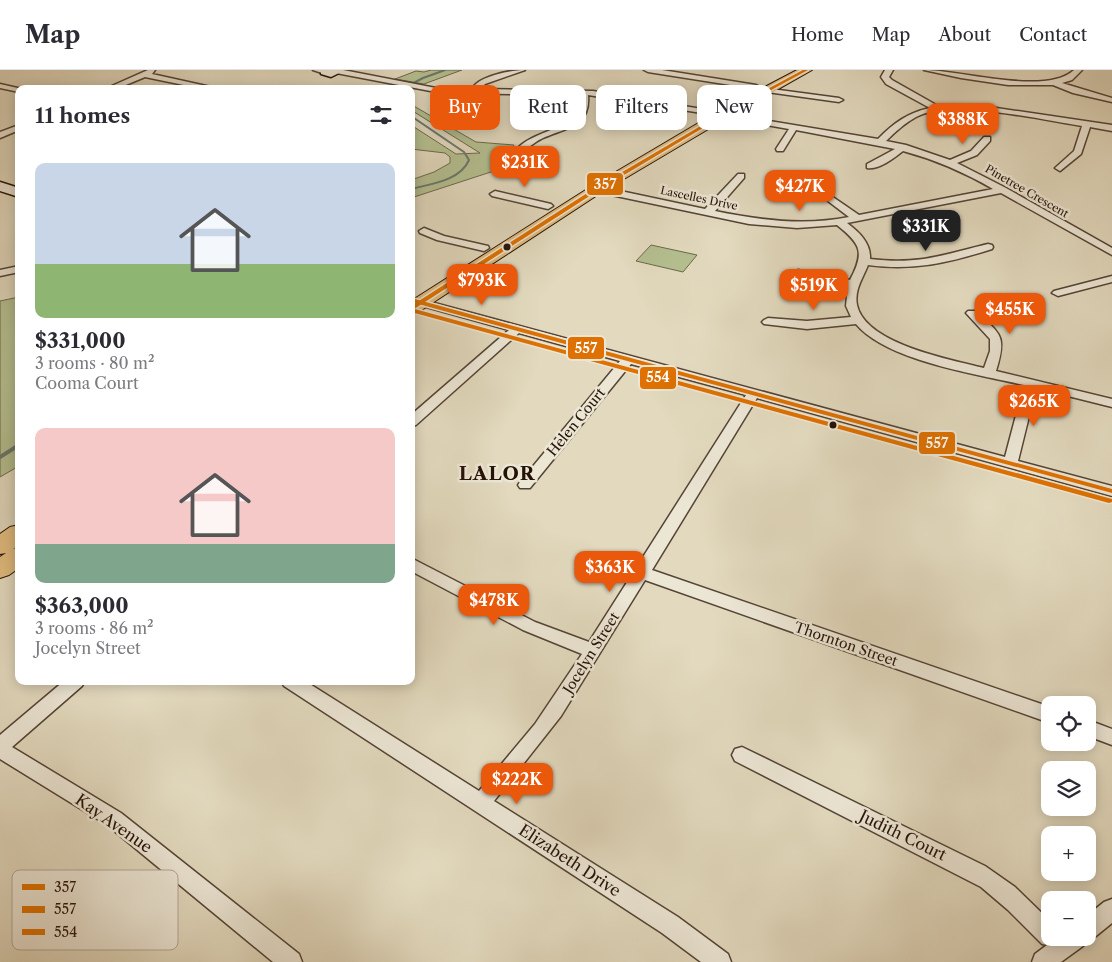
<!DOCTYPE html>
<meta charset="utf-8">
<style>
body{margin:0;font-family:"Libre Caslon Text",serif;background:#f7f7f7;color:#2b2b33;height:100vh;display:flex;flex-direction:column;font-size:19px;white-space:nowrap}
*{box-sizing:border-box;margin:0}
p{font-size:16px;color:#7c7c81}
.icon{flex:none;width:28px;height:28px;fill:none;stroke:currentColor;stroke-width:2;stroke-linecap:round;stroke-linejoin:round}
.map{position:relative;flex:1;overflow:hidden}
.panel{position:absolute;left:15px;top:15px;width:400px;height:600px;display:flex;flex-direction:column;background:#fff;border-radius:10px;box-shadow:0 2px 12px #0003}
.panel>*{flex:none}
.guide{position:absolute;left:430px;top:15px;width:475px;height:45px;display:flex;gap:10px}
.controls{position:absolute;left:1041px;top:626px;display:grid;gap:10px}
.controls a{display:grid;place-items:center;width:55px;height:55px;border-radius:10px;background:#fff;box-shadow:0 2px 12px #0003;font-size:25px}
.price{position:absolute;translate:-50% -42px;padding:0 11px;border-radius:10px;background:#ea580c;color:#fff;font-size:16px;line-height:32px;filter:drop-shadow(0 1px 2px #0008)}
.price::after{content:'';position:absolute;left:50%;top:30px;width:15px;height:11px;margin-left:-8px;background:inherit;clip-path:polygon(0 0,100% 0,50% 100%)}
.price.selected{background:#222;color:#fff}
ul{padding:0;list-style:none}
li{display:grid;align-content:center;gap:10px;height:265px;padding:0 20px}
li span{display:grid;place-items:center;height:155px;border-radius:10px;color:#555}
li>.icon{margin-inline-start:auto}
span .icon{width:90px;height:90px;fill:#fffc;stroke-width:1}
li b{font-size:21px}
h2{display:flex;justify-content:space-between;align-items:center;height:60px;padding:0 20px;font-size:21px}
.chip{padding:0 18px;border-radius:10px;background:#fff;box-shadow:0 2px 12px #0003;font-size:18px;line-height:45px}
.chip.selected{background:#ea580c;color:#fff}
header{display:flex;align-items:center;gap:30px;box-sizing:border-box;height:70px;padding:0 25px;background:#fff;border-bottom:1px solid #e1e1e2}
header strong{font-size:24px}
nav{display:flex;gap:28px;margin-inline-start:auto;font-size:18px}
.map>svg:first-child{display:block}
</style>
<header>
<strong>Map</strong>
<nav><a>Home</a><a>Map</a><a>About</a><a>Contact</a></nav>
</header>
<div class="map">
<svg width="1112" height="892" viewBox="0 0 1112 892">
<rect width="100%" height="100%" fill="#e2d9be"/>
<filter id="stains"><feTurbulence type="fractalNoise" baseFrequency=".004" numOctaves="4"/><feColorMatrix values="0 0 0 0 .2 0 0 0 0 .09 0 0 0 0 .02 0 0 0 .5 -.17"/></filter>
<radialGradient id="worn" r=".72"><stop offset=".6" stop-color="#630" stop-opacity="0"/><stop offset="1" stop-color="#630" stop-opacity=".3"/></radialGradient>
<!-- green -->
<path fill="#b4bf90" stroke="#6c684c" d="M431 0H462L424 14 395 9 416 1 424 2Z
M411 33 412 35 476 72 514 75 511 81 515 83H530L540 98 536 103 497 100 411 128V110L434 102 450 93V87L445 83 411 79V55L456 84 480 83 411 40Z
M651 175 697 185 683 202 636 191Z
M19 227V396L0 407V231Z"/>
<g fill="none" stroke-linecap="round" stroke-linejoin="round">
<!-- stream-far1 -->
<path stroke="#68776d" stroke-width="2" d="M402 19 423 8 445 0
M411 46 464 82 469 90C460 111 430 114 411 119"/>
<!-- stream -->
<path stroke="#68776d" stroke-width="4" d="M0 387 19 375"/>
<defs>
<path id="street" d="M148 0H155L152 4 220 19H203L145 7 116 19H105Z
M313 0H326L329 2 325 4Z
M333 0H343L441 19H472C478 6 511 0 525 0L485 14 480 19 593 21 708 40 712 42 708 44 588 25C591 58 564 58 541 69 534 72 528 79 521 82L517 79C531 62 574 57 580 41 581 36 580 30 580 25L441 23 336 3Z
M644 0H662L756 15 760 17 756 19 648 2Z
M885 0H893L889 7 892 10 938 36 947 35 983 36 1112 55V61L1090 57 1081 84 1060 101 1055 98 1074 81 1082 56C1043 50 949 28 916 47 905 53 895 62 886 71L906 75 950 90 971 81 984 67H990V71L977 85 957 93 1006 118 1112 178V185L1001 123 847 153C859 162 871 173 870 189 919 195 942 185 988 174L992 175 993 177 992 179C948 193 914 201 868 195 863 208 854 220 857 235 865 274 952 290 984 298L990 281V269L966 243 968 241H976C1001 265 1007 265 996 301L1112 329V337L1036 318 1018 391 1112 416V426L757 328 652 500 1050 637V653L645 510 561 646 494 731 678 847 728 884 731 892H701L662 863 284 616 281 611H305L479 721 535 654 582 584 523 560 411 501V488L535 552 589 572 746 325 631 294 530 418H520L518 415 520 412 620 291 519 263 416 355 411 356V345L509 260 419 235 417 233 419 231H427L1005 387 1024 315C977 304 887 291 856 254L807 259 764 254 762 252 764 250 768 248 807 251 851 247 846 236 848 216 798 206 793 203 798 200 850 210C865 182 861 174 837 155L797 158 749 154 597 122 592 119 597 116 705 139 738 104H744V108L715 141C759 150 804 156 849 147L824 128 822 126 827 123 859 145 993 119C964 102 936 90 903 81 894 88 879 100 867 98V94L895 79 796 60 783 81H777L776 79 789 59 722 47 718 45 722 43 878 69C894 53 907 43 930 38L886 14 881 7Z
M924 0C961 0 1046 26 1074 0H1082L1072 10 1062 13 1112 28V32L1073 23 1053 15H1008L961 8Z
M0 14 22 19H19V22L0 18Z
M764 18 839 28 843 30 839 32 767 22 763 20Z
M19 55V60L0 68V62Z
M495 121 551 134 553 136 548 139 492 126 490 124Z
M424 158 444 166 488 176 489 178 484 181 437 170 420 163 419 161Z
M19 196V202L0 206V200Z
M1112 206V212L1058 226 1052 223 1054 221Z
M64 611H85L82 616 12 677 121 743 299 884 302 892H273L107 755 0 689V665Z
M1088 650 1112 659V675L1088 666Z
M742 677 985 796 1015 817 1050 851V868H1088V845L1104 832 1112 829V853L1096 866 1086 868 1083 876 1061 892H1032L1035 884 1047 875 1042 874 1008 840 981 817 735 691 732 685 735 679Z"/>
<path id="secondary" d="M321 0H340L341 2 331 7 321 4Z
M0 112 19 118V127L0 121Z"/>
<path id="primary" d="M797 0H812L727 48 602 122 417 243 411 244V231L592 116 717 42Z
M19 455V475L13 479 19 477V498L9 505 0 508V487L6 483 0 484V464L10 457Z"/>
</defs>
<!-- street casing -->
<use href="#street" stroke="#544435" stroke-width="3"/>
<!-- secondary casing -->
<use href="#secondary" stroke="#251207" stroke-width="3"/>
<!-- primary casing -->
<use href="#primary" stroke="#251207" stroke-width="2"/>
<!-- street -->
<use href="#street" fill="#ece6d5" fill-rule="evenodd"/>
<!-- secondary -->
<use href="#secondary" fill="#ece6d5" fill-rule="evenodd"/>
<!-- primary -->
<use href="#primary" fill="#e1bc7f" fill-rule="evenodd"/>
<defs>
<path id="bus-1" d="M803 0H808L723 46 599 120 411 241V236L595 118 721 44Z"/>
<path id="bus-2" d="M411 228 1112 419V423L411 232Z"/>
<path id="bus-3" d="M411 238 1112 429V432L1109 433 411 242Z"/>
</defs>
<!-- bus-1 casing -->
<use href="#bus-1" stroke="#ece6d5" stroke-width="3"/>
<!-- bus-2 casing -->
<use href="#bus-2" stroke="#ece6d5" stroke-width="3"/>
<!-- bus-3 casing -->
<use href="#bus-3" stroke="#ece6d5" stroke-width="3"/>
<!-- bus-1 -->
<use href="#bus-1" fill="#de7101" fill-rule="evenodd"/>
<!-- bus-2 -->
<use href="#bus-2" fill="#de7101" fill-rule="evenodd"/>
<!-- bus-3 -->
<use href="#bus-3" fill="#de7101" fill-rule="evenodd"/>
</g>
<!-- markers -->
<g fill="#251207" stroke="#ece6d5" stroke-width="2">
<circle cx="507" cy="177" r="4.5"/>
<circle cx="833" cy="355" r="4.5"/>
</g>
<g text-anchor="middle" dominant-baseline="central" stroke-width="5" stroke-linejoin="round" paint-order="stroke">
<!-- far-street labels -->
<g font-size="11" fill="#251207" stroke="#ece6d5">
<text transform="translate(1027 121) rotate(30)">Pinetree Crescent</text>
<text transform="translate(699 128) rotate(12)">Lascelles Drive</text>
</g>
<!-- street labels -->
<g font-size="14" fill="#251207" stroke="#ece6d5">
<text transform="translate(576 352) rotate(-51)">Helen Court</text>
<text transform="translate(846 574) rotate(19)">Thornton Street</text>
<text transform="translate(591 583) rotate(-58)">Jocelyn Street</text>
</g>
<!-- near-street labels -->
<g font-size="16" fill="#251207" stroke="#ece6d5">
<text transform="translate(114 753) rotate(35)">Kay Avenue</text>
<text transform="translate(903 765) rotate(26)">Judith Court</text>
<text transform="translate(570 790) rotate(33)">Elizabeth Drive</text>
</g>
<!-- district labels -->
<g font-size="19" font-weight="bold" letter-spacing="1" fill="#251207" stroke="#ece6d5">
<text x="497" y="403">LALOR</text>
</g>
</g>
<!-- legend -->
<rect x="12" y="800" width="166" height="80" rx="8" fill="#ece6d5" stroke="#b0a697" stroke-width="1"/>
<rect x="22" y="814" width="23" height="6" fill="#de7101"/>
<rect x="22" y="836" width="23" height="7" fill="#de7101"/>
<rect x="22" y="859" width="23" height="6" fill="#de7101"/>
<g font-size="14" fill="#251207">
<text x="54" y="822">357</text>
<text x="54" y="844">557</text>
<text x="54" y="867">554</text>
</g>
<g stroke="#ece6d5" stroke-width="2">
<rect x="586" y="102" width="38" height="24" rx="5" fill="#de7101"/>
<rect x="567" y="266" width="38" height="24" rx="5" fill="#de7101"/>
<rect x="639" y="296" width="38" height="24" rx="5" fill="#de7101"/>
<rect x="918" y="361" width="38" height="24" rx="5" fill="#de7101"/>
</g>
<g font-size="14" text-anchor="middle" font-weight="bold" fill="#fff">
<text x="605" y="119">357</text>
<text x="586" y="283">557</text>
<text x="658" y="312">554</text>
<text x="937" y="378">557</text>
</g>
<rect width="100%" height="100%" filter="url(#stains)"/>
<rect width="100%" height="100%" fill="url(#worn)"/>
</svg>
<div class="controls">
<a><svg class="icon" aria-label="locate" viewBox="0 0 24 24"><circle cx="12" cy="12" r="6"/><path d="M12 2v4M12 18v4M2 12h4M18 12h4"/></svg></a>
<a><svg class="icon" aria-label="layers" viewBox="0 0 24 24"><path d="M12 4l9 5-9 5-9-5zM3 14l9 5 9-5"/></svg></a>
<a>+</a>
<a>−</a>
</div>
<b class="price" style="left:963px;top:75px">$388K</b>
<b class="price" style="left:525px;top:118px">$231K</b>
<b class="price" style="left:800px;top:142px">$427K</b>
<b class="price selected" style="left:926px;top:182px">$331K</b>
<b class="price" style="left:482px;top:236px">$793K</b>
<b class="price" style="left:814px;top:241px">$519K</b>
<b class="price" style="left:1010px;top:265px">$455K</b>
<b class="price" style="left:1034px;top:357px">$265K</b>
<b class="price" style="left:610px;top:523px">$363K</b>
<b class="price" style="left:494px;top:556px">$478K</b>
<b class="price" style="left:517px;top:735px">$222K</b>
<div class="guide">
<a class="chip selected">Buy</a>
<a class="chip">Rent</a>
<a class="chip">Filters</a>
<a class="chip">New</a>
</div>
<section class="panel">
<h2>11 homes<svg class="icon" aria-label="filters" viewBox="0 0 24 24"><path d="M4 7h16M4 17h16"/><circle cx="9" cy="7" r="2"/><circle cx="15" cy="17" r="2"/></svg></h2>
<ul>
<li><span style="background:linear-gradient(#c9d6e8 65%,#8fb573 0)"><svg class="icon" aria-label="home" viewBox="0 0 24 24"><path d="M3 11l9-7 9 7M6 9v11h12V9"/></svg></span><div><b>$331,000</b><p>3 rooms · 80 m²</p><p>Cooma Court</p></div></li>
<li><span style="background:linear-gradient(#f6c9c9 75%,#7fa58c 0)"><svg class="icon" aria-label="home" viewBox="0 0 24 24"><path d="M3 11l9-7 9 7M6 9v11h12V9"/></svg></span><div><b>$363,000</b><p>3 rooms · 86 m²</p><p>Jocelyn Street</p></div></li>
</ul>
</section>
</div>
